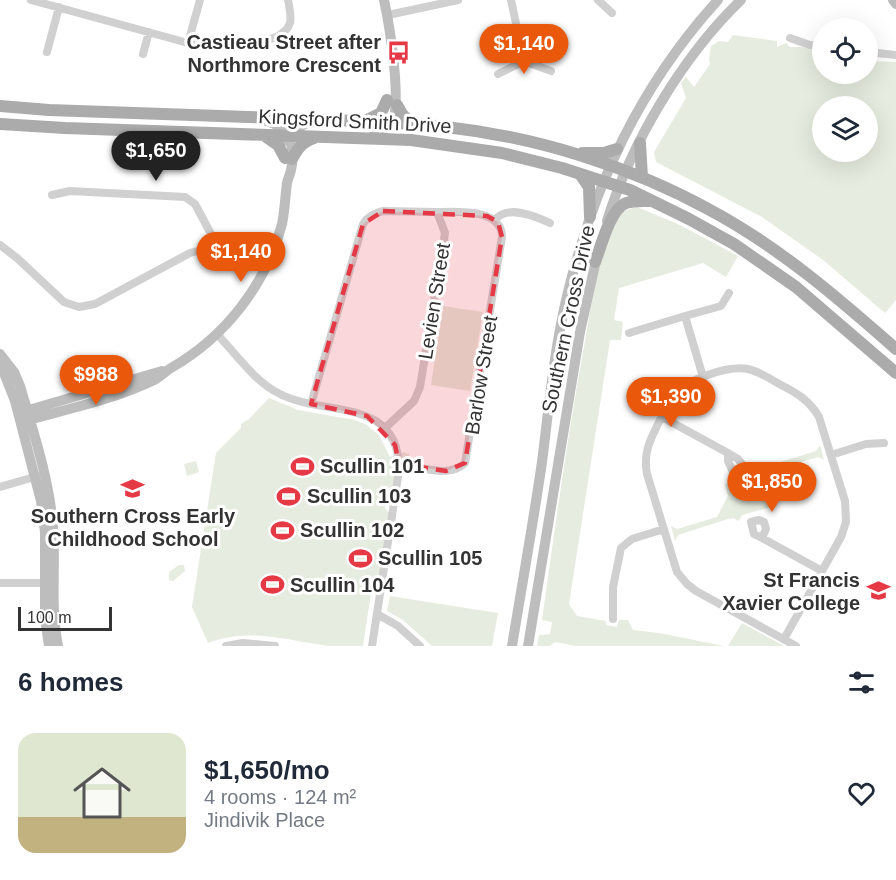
<!DOCTYPE html>
<meta charset="utf-8">
<style>
body{margin:0;font-family:Helvetica,sans-serif;background:#f6f6f7;color:#1f2937;height:100vh;display:flex;flex-direction:column;font-size:22px;white-space:nowrap}
*{box-sizing:border-box;margin:0}
p{font-size:20px;color:#747a83}
.icon{flex:none;width:33px;height:33px;fill:none;stroke:currentColor;stroke-width:2;stroke-linecap:round;stroke-linejoin:round}
.map{position:relative;height:646px;overflow:hidden}
.side{display:flex;flex-direction:column;background:#fff;flex:1}
.side>*{flex:none}
.controls{position:absolute;left:812px;top:18px;display:grid;gap:12px}
.controls a{display:grid;place-items:center;width:66px;height:66px;border-radius:50%;background:#fff;box-shadow:0 6px 24px #0002;font-size:30px}
.scale{position:absolute;left:18px;bottom:15px;width:94px;box-sizing:border-box;padding-left:6px;border:3px solid #333;border-top:0;font-size:16px;line-height:21px;white-space:nowrap;color:#333;-webkit-text-stroke:4px #fff;paint-order:stroke}
.price{position:absolute;translate:-50% -51px;padding:0 14px;border-radius:21px;background:#ea580c;color:#fff;font-size:20px;line-height:39px;filter:drop-shadow(0 2px 3px #0008)}
.price::after{content:'';position:absolute;left:50%;top:36px;width:18px;height:14px;margin-left:-9px;background:inherit;clip-path:polygon(0 0,100% 0,50% 100%)}
.price.current{background:#222;color:#fff}
ul{padding:0;list-style:none}
li{display:flex;align-items:center;gap:18px;height:150px;padding:0 18px}
li+li{border-top:2px solid #e0e1e3}
li span{display:grid;place-items:center;flex:none;width:168px;height:120px;border-radius:18px;color:#555}
li>.icon{margin-inline-start:auto}
span .icon{width:72px;height:72px;fill:#fffc;stroke-width:1}
li b{font-size:26px}
h2{display:flex;justify-content:space-between;align-items:center;height:72px;padding:0 18px;font-size:26px}
.map>svg:first-child{display:block}
</style>
<div class="map">
<svg width="896" height="646" viewBox="0 0 896 646">
<rect width="100%" height="100%" fill="#fff"/>
<!-- green -->
<path fill="#e6ecdf" fill-rule="evenodd" d="M733 35 777 41V47L786 43 790 47H802L822 51V74H867V61L896 62V300L885 313 823 260 762 217 656 162 654 152 686 98 681 83 686 77 694 87 710 64 709 60 711 46 719 41 728 42ZM822 106H867V152H822Z
M637 207 680 225 738 256 726 277 703 263 619 288 614 320 623 322 621 340H610L569 604 577 616 606 621V625L617 627 619 620H628L633 630 659 633 724 646H576L555 642 549 646H537L539 635 550 634 552 622 542 620C555 527 568 433 585 341 593 297 598 248 623 211Z
M443 306 483 312 470 391 431 385Z
M269 398 298 410 355 420 365 424 379 435 390 457 396 455 399 457 403 452 409 454V465L403 467V472L392 504H385V508L395 521 379 579 373 580 363 646C352 646 340 646 329 646 288 641 249 627 208 643L192 607 216 453 241 428V424L249 419Z
M820 445 824 460 818 457 785 467 768 497 771 507 742 515 739 521 733 518 728 519 678 535 675 541 671 526 677 529 717 517 728 496 725 484 745 478 751 466 758 469 816 451Z
M196 461 199 472 187 476 184 464Z
M179 565H184L185 571 173 581 169 580V572Z
M390 596 498 613 492 646H432L403 620 387 611Z
M742 623 784 646H728Z"/>
<g fill="none" stroke-linecap="round" stroke-linejoin="round">
<!-- street -->
<path stroke="#d0d0d0" stroke-width="8" d="M31 0 188 43C222 51 241 45 274 38 294 29 292 19 288 0
M511 0 524 61
M598 0 612 13
M388 15 458 0
M790 38 810 45 822 46
M188 43 200 0
M47 52 59 7
M867 52 896 55
M143 54 149 32
M498 74 524 61 551 71
M52 195 70 191 185 197 195 204 219 249
M495 220C507 204 535 216 550 223
M0 245 17 258 64 302 79 307 95 304 190 253 205 249 273 251
M629 333 685 316
M217 334C236 354 255 382 280 394 325 417 399 396 399 470L372 646
M703 377 685 316 721 306 729 293
M311 404 363 224C368 216 374 213 383 211L437 212 445 233 420 387 414 401 384 429
M662 417 728 453 738 459 742 464 739 472H733L728 461V453
M831 455 866 444 884 443
M399 464C419 466 449 479 465 463L502 237C502 208 458 212 437 212
M0 487 38 476
M762 538 754 534 751 522 759 520 764 522 766 529 762 538 822 571
M0 583H48
M377 614 398 626 420 646
M613 619V587L621 548 632 539 664 529
M784 639 841 537 846 522 845 501 819 417C810 401 797 393 781 385 771 379 760 372 748 369 729 365 688 379 676 394 669 402 665 412 659 422 650 440 643 453 647 474L677 572 687 584 696 591 796 646
M226 646 243 643 275 646"/>
<!-- secondary -->
<path stroke="#bdbdbd" stroke-width="10" d="M893 0 896 4
M367 139C375 135 385 131 391 124 403 106 389 23 384 0
M287 141C290 130 303 125 313 120
M607 221C631 143 682 57 741 0
M0 354 14 372 20 386C33 431 49 478 53 526 56 566 50 606 58 646
M0 363 15 401 41 501 45 532V618L49 646
M22 412 162 371
M21 422C64 410 112 400 152 381 159 378 164 372 171 368 225 337 266 285 282 224 285 210 285 197 287 183 288 178 290 175 291 170 294 157 293 136 281 128 275 123 267 121 260 119
M512 646C522 585 533 524 542 462 549 407 554 350 567 296 594 184 640 86 718 0
M528 646 580 332 597 256"/>
<!-- primary -->
<path stroke="#ababab" stroke-width="12" d="M397 105 402 114 412 124
M0 106 49 110C125 113 201 115 277 118 333 120 390 121 446 127 536 137 630 166 710 210 779 247 837 297 896 349
M365 121 381 113 387 100
M0 124 65 128 411 140 502 153 562 168 630 190 689 219 734 244 796 287 896 373
M265 136 278 145 285 158
M640 143 642 177
M582 153H604L617 149
M292 159C298 148 302 142 314 138
M580 174 589 187 590 217
M595 262C601 247 610 209 626 203 634 200 643 201 651 201"/>
</g>
<!-- marked area -->
<path fill="#e63946" fill-opacity="0.2" stroke="#e63946" stroke-width="4.5" stroke-dasharray="12 8" stroke-linejoin="round" d="M383 211 487 216 498 222 502 237 465 463 446 471 399 464 395 445 367 416 311 404 363 224Z"/>
<!-- icons -->
<defs>
<symbol id="bus-bare" viewBox="-9 -9 18 18"><path d="M-5-6H5V4H4V6H2V4H-2V6H-4V4H-5ZM-3.5-4V0h7V-4ZM-3.5 1.2v1.5H-2V1.2ZM2 1.2v1.5H3.5V1.2Z" fill="#e63946" stroke="#fff" stroke-width="2.5" paint-order="stroke"/></symbol>
<symbol id="stadium-bare" viewBox="-9 -9 18 18"><path d="M0-5a6.5 5 0 1 0 0 10a6.5 5 0 1 0 0-10ZM-3.5-1.8h7v3.6h-7Z" fill="#e63946" stroke="#fff" stroke-width="2.5" paint-order="stroke"/></symbol>
<symbol id="school-bare" viewBox="-9 -9 18 18"><path d="M0-5L7-2L0 1L-7-2ZM-4 1L0 2.5L4 1V4Q0 6-4 4Z" fill="#e63946" stroke="#fff" stroke-width="2.5" paint-order="stroke"/></symbol>
</defs>
<g fill-rule="evenodd">
<use href="#bus-bare" x="382" y="36" width="33" height="33"/>
<use href="#stadium-bare" x="286" y="450" width="33" height="33"/>
<use href="#school-bare" x="116" y="472" width="33" height="33"/>
<use href="#stadium-bare" x="272" y="480" width="33" height="33"/>
<use href="#stadium-bare" x="266" y="514" width="33" height="33"/>
<use href="#stadium-bare" x="344" y="542" width="33" height="33"/>
<use href="#stadium-bare" x="256" y="568" width="33" height="33"/>
<use href="#school-bare" x="862" y="574" width="33" height="33"/>
</g>
<g text-anchor="middle" dominant-baseline="central" stroke-width="6" stroke-linejoin="round" paint-order="stroke">
<!-- poi labels -->
<g font-size="20" font-weight="bold" fill="#333" stroke="#fff" text-anchor="start">
<text x="381" y="42" text-anchor="end">Castieau Street after<tspan x="381" dy="23">Northmore Crescent</tspan></text>
<text x="320" y="466">Scullin 101</text>
<text x="307" y="496">Scullin 103</text>
<text x="133" y="516" text-anchor="middle">Southern Cross Early<tspan x="133" dy="23">Childhood School</tspan></text>
<text x="300" y="530">Scullin 102</text>
<text x="378" y="558">Scullin 105</text>
<text x="860" y="580" text-anchor="end">St Francis<tspan x="860" dy="23">Xavier College</tspan></text>
<text x="290" y="585">Scullin 104</text>
</g>
<!-- street labels -->
<g font-size="20" fill="#333" stroke="#fff">
<text transform="translate(355 121) rotate(3)">Kingsford Smith Drive</text>
<text transform="translate(434 301) rotate(-81)">Levien Street</text>
<text transform="translate(568 319) rotate(-78)">Southern Cross Drive</text>
<text transform="translate(481 375) rotate(-81)">Barlow Street</text>
</g>
</g>
</svg>
<div class="controls">
<a><svg class="icon" aria-label="locate" viewBox="0 0 24 24"><circle cx="12" cy="12" r="6"/><path d="M12 2v4M12 18v4M2 12h4M18 12h4"/></svg></a>
<a><svg class="icon" aria-label="layers" viewBox="0 0 24 24"><path d="M12 4l9 5-9 5-9-5zM3 14l9 5 9-5"/></svg></a>
</div>
<div class="scale">100 m</div>
<b class="price" style="left:524px;top:75px">$1,140</b>
<b class="price current" style="left:156px;top:182px">$1,650</b>
<b class="price" style="left:241px;top:283px">$1,140</b>
<b class="price" style="left:96px;top:406px">$988</b>
<b class="price" style="left:671px;top:428px">$1,390</b>
<b class="price" style="left:772px;top:513px">$1,850</b>
</div>
<section class="side">
<h2>6 homes<svg class="icon" aria-label="filters" viewBox="0 0 24 24"><path d="M4 7h16M4 17h16"/><circle cx="9" cy="7" r="2"/><circle cx="15" cy="17" r="2"/></svg></h2>
<ul>
<li><span style="background:linear-gradient(#dfe7d0 70%,#c2b280 0)"><svg class="icon" aria-label="home" viewBox="0 0 24 24"><path d="M3 11l9-7 9 7M6 9v11h12V9"/></svg></span><div><b>$1,650/mo</b><p>4 rooms · 124 m²</p><p>Jindivik Place</p></div><svg class="icon" aria-label="heart" viewBox="0 0 24 24"><path d="M12 20l-8-8c-3-5 5-10 8-4 3-6 11-1 8 4z"/></svg></li>
</ul>
</section>
